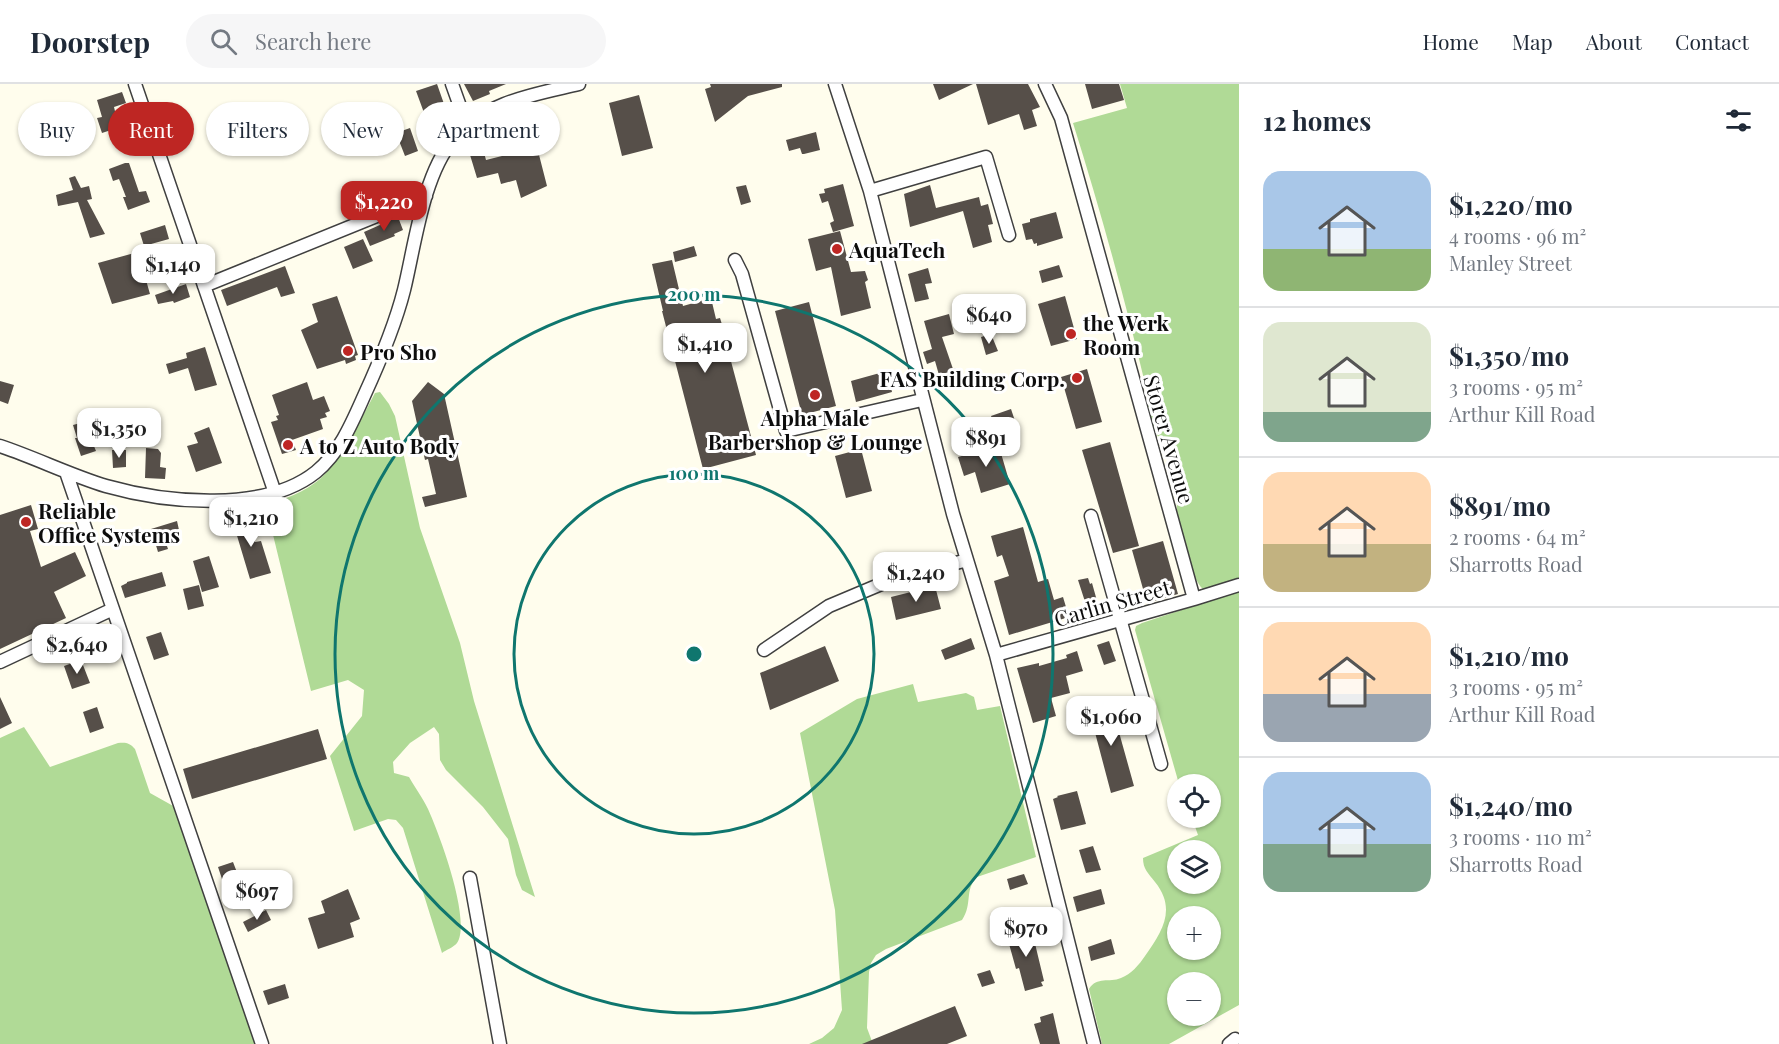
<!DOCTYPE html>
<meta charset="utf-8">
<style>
body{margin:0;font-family:"Playfair Display",serif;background:#f6f6f7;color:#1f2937;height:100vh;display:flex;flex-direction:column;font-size:22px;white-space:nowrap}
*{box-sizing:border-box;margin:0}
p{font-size:20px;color:#747a83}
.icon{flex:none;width:33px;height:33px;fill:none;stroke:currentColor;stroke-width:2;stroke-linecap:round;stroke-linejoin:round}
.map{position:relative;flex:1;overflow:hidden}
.drawer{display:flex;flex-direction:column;background:#fff;width:540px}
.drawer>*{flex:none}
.hud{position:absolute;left:18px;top:18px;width:570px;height:54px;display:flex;gap:12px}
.tools{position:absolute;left:1167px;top:690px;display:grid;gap:12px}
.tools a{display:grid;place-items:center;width:54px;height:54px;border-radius:50%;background:#fff;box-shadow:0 2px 4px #0004;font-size:30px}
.price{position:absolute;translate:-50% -51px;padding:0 14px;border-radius:12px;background:#fff;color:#222;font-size:20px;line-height:39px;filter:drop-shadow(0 2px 3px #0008)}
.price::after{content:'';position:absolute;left:50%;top:36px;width:18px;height:14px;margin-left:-9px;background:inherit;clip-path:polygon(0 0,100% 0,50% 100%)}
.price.selected{background:#be2623;color:#fff}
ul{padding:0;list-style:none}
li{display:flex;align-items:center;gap:18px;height:150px;padding:0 24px}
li+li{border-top:2px solid #e0e1e3}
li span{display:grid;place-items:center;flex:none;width:168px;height:120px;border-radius:18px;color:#555}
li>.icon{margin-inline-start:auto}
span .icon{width:72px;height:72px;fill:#fffc;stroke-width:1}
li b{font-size:26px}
h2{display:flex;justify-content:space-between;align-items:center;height:72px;padding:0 24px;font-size:26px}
.chip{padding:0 21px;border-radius:27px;background:#fff;box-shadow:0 2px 4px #0004;font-size:21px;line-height:54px}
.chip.selected{background:#be2623;color:#fff}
header{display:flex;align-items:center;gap:36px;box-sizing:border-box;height:84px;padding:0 30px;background:#fff;border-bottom:2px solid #e0e1e3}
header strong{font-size:28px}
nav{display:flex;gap:33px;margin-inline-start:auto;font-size:21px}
.search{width:420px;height:54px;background:#f6f6f7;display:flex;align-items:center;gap:15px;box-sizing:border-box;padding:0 21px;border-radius:33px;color:#747a83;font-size:22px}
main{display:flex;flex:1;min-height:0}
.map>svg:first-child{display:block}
</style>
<header>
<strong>Doorstep</strong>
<div class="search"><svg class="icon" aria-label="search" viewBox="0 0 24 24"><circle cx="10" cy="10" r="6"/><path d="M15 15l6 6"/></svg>Search here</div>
<nav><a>Home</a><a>Map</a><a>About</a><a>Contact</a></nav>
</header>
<main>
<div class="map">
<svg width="1239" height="960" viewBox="0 0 1239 960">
<rect width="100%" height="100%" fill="#fffded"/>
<!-- forest -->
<path fill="#b0da96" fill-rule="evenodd" d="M1120 0H1239V496L1203 505C1192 496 1180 451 1178 436 1176 422 1177 408 1175 394 1173 383 1168 368 1162 359 1155 347 1143 330 1149 316 1127 223 1102 131 1073 39L1127 24Z
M380 308 389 320 395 332 420 444 460 559 474 617 535 813 522 806 516 791 508 755 483 723 446 686 440 676 439 650 434 643 410 659 393 678 394 689 409 693C415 704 423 714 428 725 439 749 472 837 457 859 454 863 446 866 442 869L403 744 396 736 388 735 354 747 330 672 362 632 364 606 348 596 311 607 266 422C284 415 305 408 320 395 344 372 359 339 375 309Z
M1239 507V921L1169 960H1102L1089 905C1097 892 1109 899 1121 894 1131 890 1139 881 1145 872 1162 848 1177 825 1155 798 1148 789 1143 785 1143 774L1198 751 1192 734H1210V700H1179L1135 546 1136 542 1142 539ZM1178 766H1210V800H1178ZM1178 832H1210V866H1178ZM1178 898H1210V932H1178Z
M913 600 918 618 966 609 974 613 977 626 1000 622 1036 773 977 793C964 806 973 820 962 836L886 865 876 871 871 879 869 888 867 944 873 960H809L822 954 834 944 842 926 835 826 800 649 857 615Z
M24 643 50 683 118 659C126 658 130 659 135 665L150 709 175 723 256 960H0V654Z"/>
<!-- building -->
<path fill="#564f49" d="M437 0 450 37 430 45 416 7Z
M464 0H506L489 7 490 10 473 17Z
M710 0H782V3L748 12 715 38 705 5 711 3Z
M933 0H973L939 16Z
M976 0H1028L1040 23 1032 26 1037 42 1024 46 1019 30 988 41Z
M1085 0H1119L1124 16 1092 25Z
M122 8 126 19 114 23 118 40 110 43 111 46 102 49 97 34 102 33 97 16Z
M639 11 653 64 622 72 609 19Z
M410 44 418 67 405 72 396 49Z
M816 48 820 66 804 70H802L800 64 789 67 786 56Z
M481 57 486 76 537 63 547 102 521 114 516 96 501 100 498 89 477 94 467 61Z
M125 79H129L139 108 146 107 150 118 128 126 123 113H126L119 95 113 97 109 85Z
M75 92 81 104 89 102 92 115 87 116 105 150 90 154 78 118 58 122 56 111 73 106 69 94Z
M843 100 854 142 833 148 830 139 834 137 828 117 822 119 819 110 825 109 824 105Z
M746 101 751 118 741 121 736 103Z
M930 101 936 124 979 113 981 122 988 120 993 140 988 141 992 158 973 164 963 127 910 143 904 110Z
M1056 128 1063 154 1037 162V159L1034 160 1032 155 1026 156 1022 140 1030 138V135Z
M398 133 403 146 394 150 395 152 370 162 364 148Z
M165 141 169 155 144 162 140 149Z
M840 147 851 188 865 187 868 196 865 198 871 224 841 232 831 183 816 187 808 155Z
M363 155 373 177 353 185 344 163Z
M694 162 697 172 675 178 673 168Z
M138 168 150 210 112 220 98 179Z
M672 176 683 222 711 214 716 235 720 234 724 247 720 248 725 267 728 266 756 371 703 385 662 227H663L652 180Z
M1059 181 1063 193 1042 199 1039 187Z
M285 182 295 209 281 213 277 203 227 222 221 206Z
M928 184 932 199 925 200 929 215 915 218 908 190Z
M186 200 190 213 174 219 173 217 158 220 155 211Z
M337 212 358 271 355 272 356 276 346 280 345 276 317 285 301 246 318 238 312 220Z
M1065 212 1077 255 1051 262 1038 220Z
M809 218 836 322 802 331 775 227Z
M949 230 954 250 942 253 953 285 956 284 960 300 943 305 935 277 927 280 923 268 932 265 924 237Z
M991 250 998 267 986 271 981 253Z
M205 263 217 301 195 307 188 284 169 290 166 280 187 274 186 269Z
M1087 285 1102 338 1076 345 1061 293Z
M887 287 892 308 856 318 851 297Z
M0 297 14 301 8 320 0 317Z
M307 298 313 316 324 312 330 327 325 329 327 333 320 335 323 345 292 356 296 366 282 370 271 338 278 336 276 332 279 331 272 311Z
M428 298 444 310 467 413 425 423 422 413 436 410 428 375 425 376 412 317Z
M1011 325 1019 349 999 355 991 332Z
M84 338 96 367 81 372 75 354H77L73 341Z
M209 343 222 379 196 388 187 362 198 359 194 349Z
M133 350 152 351 151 362 132 361Z
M1110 358 1139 462 1113 469 1082 366Z
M998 359 1010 400 981 409 975 388 964 392 958 373 984 366V363Z
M146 364 158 365 161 369 160 383 166 384 165 395 145 394Z
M861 365 872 407 846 414 835 372Z
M112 366H126V383L113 384Z
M31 421 38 445 30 447 41 483 75 468 86 492 54 508 66 534 0 565V431Z
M245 428 255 458 261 457 271 489 250 495 232 435V432Z
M177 437 181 455 166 459 168 465 158 468 151 445Z
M1023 443 1038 498 1048 495 1054 516 1063 513 1069 533 1009 551 994 497 1009 492 1002 471 997 473 991 452Z
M1163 457 1178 510 1147 519 1132 466Z
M209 472 219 503 202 508 193 477Z
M162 488 166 502 125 514 121 502 127 499V498Z
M1088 494 1090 500 1092 499 1099 524 1088 527 1078 496Z
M199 501 204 522 188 526 183 505Z
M935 502 941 525 896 536 891 513Z
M161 548 169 571 154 576 146 553Z
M971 554 975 565 945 576 941 566Z
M1109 557 1116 577 1104 581 1097 561Z
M825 562 839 597 770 626 760 589Z
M1077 567 1083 587 1066 592 1070 609 1051 614 1056 632 1033 639 1017 584 1039 579V582L1067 574 1066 571Z
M81 576 90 599 72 605 64 582Z
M0 613 12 639 0 645Z
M1110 616 1134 702 1111 709 1088 622Z
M97 623 104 644 90 649 83 628Z
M318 645 327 675 192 715 183 685Z
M1077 707 1086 740 1061 746 1053 715 1058 713 1057 712Z
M1093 762 1101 786 1086 789 1079 766Z
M233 778 243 804 246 803 250 812 230 819 218 783Z
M1024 790 1028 800 1010 806 1007 795Z
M348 805 360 835 350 839 354 853 318 865 308 834 325 829 321 817Z
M1101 805 1105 820 1077 828 1073 813Z
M266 826 271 836 248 848 243 838Z
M1031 843 1044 897 1041 898 1043 902 1025 907 1019 884 1016 885 1006 849Z
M1111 855 1115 870 1091 877 1088 863Z
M990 886 995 899 982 903 977 890Z
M285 900 289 914 268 921 263 907Z
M955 922 967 952 947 960H862Z
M1053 929 1060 960H1040L1034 940 1041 938 1040 933Z"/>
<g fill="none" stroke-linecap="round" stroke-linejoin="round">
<defs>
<path id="minor" d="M135 0 275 409
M452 0 467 42
M835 0 870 107 953 430 996 571 1094 960
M1045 0 1061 34 1194 515
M870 107 986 73 1009 151
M735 176 742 190 786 347 922 316
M204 202 426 112
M0 362C36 374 70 391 106 402 166 419 265 429 316 388 340 368 352 339 364 312 380 277 395 242 404 206 415 161 423 91 453 56 487 17 532 11 579 0
M66 388 262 960
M1091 432 1161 680
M764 566 829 522 886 498 967 476
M996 571 1194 515 1239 501
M0 578 113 525
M470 794 500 960
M1229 960 1235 955"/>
</defs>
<!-- minor casing -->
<use href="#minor" stroke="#404040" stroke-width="15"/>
<!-- minor -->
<use href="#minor" stroke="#fff" stroke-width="12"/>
</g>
<!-- distance rings -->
<g fill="none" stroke="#0f766e" stroke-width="3">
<circle cx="694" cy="570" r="180"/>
<circle cx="694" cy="570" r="359"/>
</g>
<!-- markers -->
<g fill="#be2623" stroke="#fff" stroke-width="2">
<circle cx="837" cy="165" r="6"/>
<circle cx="1071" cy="250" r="6"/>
<circle cx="348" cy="267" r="6"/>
<circle cx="1077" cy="294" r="6"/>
<circle cx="815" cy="311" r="6"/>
<circle cx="288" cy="361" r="6"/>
<circle cx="26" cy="438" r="6"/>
</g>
<g text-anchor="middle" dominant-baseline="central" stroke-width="6" stroke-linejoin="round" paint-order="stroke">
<!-- poi labels -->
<g font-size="21" font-weight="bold" fill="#0d0d0d" stroke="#fff" text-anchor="start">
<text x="849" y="165">AquaTech</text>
<text x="1083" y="238">the Werk<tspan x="1083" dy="24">Room</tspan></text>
<text x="360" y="267">Pro Sho</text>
<text x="1065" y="294" text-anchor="end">FAS Building Corp.</text>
<text x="815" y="333" text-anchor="middle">Alpha Male<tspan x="815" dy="24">Barbershop &amp; Lounge</tspan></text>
<text x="300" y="361">A to Z Auto Body</text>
<text x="38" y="426">Reliable<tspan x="38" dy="24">Office Systems</tspan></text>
</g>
<!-- street labels -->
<g font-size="21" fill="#0d0d0d" stroke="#fff">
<text transform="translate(1170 355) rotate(74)">Storer Avenue</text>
<text transform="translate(1112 518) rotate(-16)">Carlin Street</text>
</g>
</g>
<circle cx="694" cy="570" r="9" fill="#0f766e" stroke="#fff" stroke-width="3"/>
<g font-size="18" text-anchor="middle" font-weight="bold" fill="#0f766e" stroke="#fff" stroke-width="6" stroke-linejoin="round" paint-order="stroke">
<text x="694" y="217">200 m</text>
<text x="694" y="396">100 m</text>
</g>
</svg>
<div class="tools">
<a><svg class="icon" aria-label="locate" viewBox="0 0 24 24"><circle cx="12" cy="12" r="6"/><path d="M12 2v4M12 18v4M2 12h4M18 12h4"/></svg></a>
<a><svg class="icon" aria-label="layers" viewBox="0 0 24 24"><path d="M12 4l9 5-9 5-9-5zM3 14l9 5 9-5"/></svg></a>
<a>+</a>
<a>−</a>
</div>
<b class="price selected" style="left:384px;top:148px">$1,220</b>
<b class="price" style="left:173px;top:211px">$1,140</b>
<b class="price" style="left:989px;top:261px">$640</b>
<b class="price" style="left:705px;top:290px">$1,410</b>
<b class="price" style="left:119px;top:375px">$1,350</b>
<b class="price" style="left:986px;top:384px">$891</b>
<b class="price" style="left:251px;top:464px">$1,210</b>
<b class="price" style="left:916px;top:519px">$1,240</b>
<b class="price" style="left:77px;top:591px">$2,640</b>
<b class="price" style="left:1111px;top:663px">$1,060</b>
<b class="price" style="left:257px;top:837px">$697</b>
<b class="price" style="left:1026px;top:874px">$970</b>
<div class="hud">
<a class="chip">Buy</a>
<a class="chip selected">Rent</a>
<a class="chip">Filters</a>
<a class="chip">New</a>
<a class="chip">Apartment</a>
</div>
</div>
<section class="drawer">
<h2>12 homes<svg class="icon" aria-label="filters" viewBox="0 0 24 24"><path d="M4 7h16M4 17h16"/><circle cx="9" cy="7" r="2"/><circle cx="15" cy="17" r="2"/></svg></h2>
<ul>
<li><span style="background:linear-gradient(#a9c7e8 65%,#8fb573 0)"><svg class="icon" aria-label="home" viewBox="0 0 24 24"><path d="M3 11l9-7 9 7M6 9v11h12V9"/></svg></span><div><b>$1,220/mo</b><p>4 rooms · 96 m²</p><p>Manley Street</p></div></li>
<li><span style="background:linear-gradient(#dfe7d0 75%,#7fa58c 0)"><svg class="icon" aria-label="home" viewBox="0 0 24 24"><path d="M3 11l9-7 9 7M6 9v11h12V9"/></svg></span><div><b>$1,350/mo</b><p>3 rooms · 95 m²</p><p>Arthur Kill Road</p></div></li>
<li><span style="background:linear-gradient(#ffd9b3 60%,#c2b280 0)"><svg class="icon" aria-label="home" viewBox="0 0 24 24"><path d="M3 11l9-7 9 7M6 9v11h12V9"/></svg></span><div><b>$891/mo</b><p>2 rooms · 64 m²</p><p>Sharrotts Road</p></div></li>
<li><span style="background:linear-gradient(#ffd9b3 60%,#9aa5b1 0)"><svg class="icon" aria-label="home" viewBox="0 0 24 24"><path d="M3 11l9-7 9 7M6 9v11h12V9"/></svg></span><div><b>$1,210/mo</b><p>3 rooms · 95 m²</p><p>Arthur Kill Road</p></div></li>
<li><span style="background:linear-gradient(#a9c7e8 60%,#7fa58c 0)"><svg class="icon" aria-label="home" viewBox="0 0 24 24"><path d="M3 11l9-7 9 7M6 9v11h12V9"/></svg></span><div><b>$1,240/mo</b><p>3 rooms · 110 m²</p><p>Sharrotts Road</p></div></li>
</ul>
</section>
</main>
